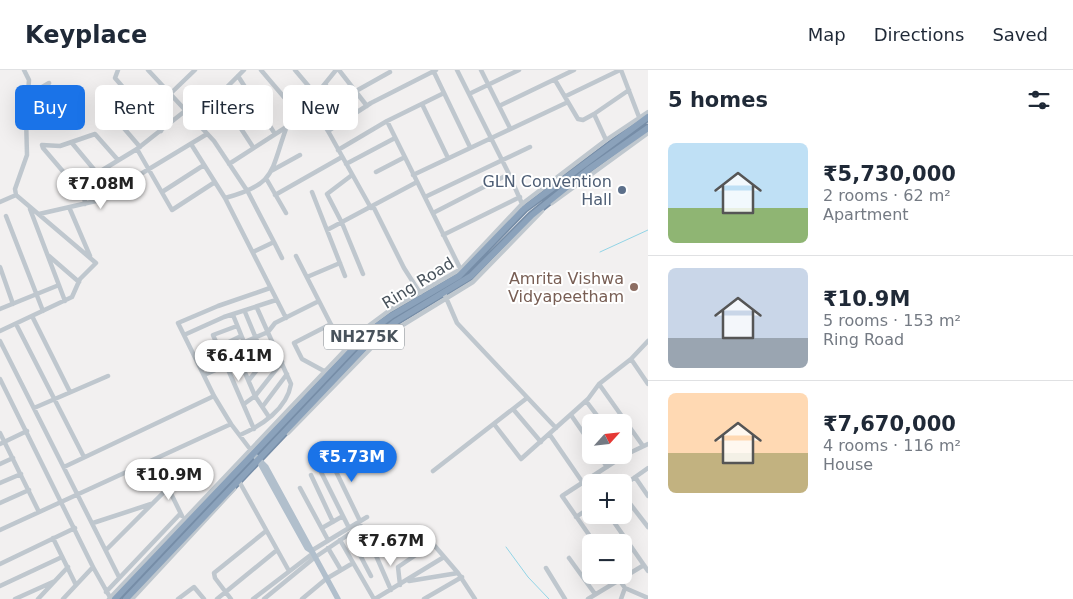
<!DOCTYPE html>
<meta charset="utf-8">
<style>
body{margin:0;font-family:"DejaVu Sans",sans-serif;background:#f2f2f3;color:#1f2937;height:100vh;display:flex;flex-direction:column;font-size:19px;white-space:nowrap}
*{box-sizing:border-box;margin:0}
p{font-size:16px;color:#747a83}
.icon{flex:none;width:28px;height:28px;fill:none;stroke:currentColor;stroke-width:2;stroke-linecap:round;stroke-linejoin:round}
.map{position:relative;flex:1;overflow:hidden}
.drawer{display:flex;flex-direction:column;background:#fff;width:425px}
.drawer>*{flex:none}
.guide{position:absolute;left:15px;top:15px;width:475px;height:45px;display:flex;gap:10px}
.needle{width:32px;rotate:63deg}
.buttons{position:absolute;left:582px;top:344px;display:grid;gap:10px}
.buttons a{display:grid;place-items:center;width:50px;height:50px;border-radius:8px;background:#fff;box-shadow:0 5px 20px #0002;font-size:25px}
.price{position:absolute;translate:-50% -42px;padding:0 11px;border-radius:18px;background:#fff;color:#222;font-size:16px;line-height:32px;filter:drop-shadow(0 1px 2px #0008)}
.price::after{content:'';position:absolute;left:50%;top:30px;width:15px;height:11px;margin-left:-8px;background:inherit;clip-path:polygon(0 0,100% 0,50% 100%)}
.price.selected{background:#1a73e8;color:#fff}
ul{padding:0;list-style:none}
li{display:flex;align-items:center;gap:15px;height:125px;padding:0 20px}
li+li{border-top:1px solid #e0e1e3}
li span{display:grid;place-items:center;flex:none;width:140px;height:100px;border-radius:8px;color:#555}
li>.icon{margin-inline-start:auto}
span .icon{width:60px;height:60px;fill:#fffc;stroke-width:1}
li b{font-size:21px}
h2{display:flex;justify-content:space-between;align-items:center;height:60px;padding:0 20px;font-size:21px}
.chip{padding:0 18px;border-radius:8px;background:#fff;box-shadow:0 5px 20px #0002;font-size:18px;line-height:45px}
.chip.selected{background:#1a73e8;color:#fff}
header{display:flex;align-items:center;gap:30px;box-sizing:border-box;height:70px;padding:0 25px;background:#fff;border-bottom:1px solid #e0e1e3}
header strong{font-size:24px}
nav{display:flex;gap:28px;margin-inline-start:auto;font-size:18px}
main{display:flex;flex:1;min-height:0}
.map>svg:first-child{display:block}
</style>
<header>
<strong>Keyplace</strong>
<nav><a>Map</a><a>Directions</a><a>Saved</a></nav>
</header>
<main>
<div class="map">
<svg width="648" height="529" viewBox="0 0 648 529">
<rect width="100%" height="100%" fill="#f2f0f0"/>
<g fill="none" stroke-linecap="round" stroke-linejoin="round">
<!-- stream -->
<path stroke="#92d4e6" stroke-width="1" d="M600 182 648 160
M506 477 528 507 549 529"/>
<defs>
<path id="highway" d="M115 529 370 261 391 246 459 206 524 139 648 47
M126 529 369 273 395 252 471 206 532 145 588 100 648 58"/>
</defs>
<!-- highway casing -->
<use href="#highway" stroke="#768da7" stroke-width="9"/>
<!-- minor -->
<path stroke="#bfc7ce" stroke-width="4.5" d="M118 0 115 8 161 61
M148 0 214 71 248 122 274 172 253 182
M261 0 300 46
M295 0 317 26
M339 0 367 36
M433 0 470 77
M457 0 509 104 523 136
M481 0 510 58
M621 0 639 47
M238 6 275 64
M555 10 578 49 583 50 594 44 606 70
M325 14 350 47
M356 21 390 2
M28 23H32L49 13
M170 24 195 0
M469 24 519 0
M219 25 253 77
M566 26 620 0
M98 28 140 77
M311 33 328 61 371 33 436 0
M422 34 448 88
M499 36 574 0
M594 44 629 20
M194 50 244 0
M387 51 461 200
M328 61 371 138
M72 73 97 103
M191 74 225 128 286 248
M137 79 172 140 215 112
M338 80 387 51 444 23
M229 94 294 52 336 0
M346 94 395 68
M271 101 300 85
M376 102 405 87
M352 105 327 124 342 153 363 204
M413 105 568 32
M267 110 286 143
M76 116 137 79 185 41
M162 122 204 95
M312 122 345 206
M275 125 342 87
M425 127 530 77
M225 128C277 114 270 102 287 56
M0 132 16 125
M552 133 648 63
M85 134 84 126 43 78 42 75 60 76 95 64 118 90
M373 136 404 198 420 223
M69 137 90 186
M30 139 65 231
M433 143 509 104
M39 144 96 131 207 64
M6 146 43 241
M327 160 417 112
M443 165 520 127
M274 172 282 188
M49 186 79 212
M296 186 344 280
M0 197 13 234
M307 207 340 193
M444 223 457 253 556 358
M0 239 59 215
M245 242 265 290 274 301
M233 245 244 272
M32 246 70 322
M16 254 84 387
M237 256 213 265 254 359
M0 261 72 227 80 209 96 193 16 125 15 119 27 85 26 47 29 10 24 0
M184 265 224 247 276 230
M0 271 119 507
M219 277 241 266
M234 277 255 326 269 347
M631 289 648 314
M198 292 268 262 275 253 319 231
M324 301 302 289 294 273 331 254
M204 305 227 295
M0 309 93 497 111 529
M249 310 265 290
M599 314 643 376
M586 331 602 352
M244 334 255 326 282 292
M263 336 287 304
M34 338 108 306
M513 339 541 372
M571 345 591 374
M231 354 214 326 178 253 218 236 270 218
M494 354 521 389 588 329 599 314 631 289 648 271
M0 363 39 442
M288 363 380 269 473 212 542 141
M240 365C261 356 287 339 291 314L257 238
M550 365 583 413
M0 374 27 361
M327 383 360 451
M599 385 607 397
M155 391 182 446
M0 394 13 388
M64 397 214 326
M319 398 349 458
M433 401 527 328
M311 405 333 452
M635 407 648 426
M0 413 21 404
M240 413 289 501
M624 415 648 398
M300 418 328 470
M624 426 648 457
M0 433 29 420
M609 445 648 501
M576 447 591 437
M93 453 151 434
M322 458 343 446
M0 460 231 354 250 379
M349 464 371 506
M53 468 76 515
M340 470 374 529
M594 472 562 426 625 385 648 374
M328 478 341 500
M106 480 164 422 166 416
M311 481 367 447
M569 488 595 524
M0 494 75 458
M546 498 565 529
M616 505 625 518 648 528
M409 511 458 503
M400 515 398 497 429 476 434 475 458 503 475 529
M0 516 62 487
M106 522 180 444
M15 529 55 511
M38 529 68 497
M63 529 93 497
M109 529 367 257 390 240 461 199 522 134 606 70 648 42
M132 529 234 419
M178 529 194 517 204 529
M217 529 277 480
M231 529 215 508 214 503 266 461
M253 529 312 484
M264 529 314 488 361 456 364 458 391 520
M302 529 326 509 353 493
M375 529 444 487
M424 529 462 507
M588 529 644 495
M621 529 625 518"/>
<!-- major -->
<path stroke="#b1bfcc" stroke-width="5.5" d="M256 387 266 397 338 529
M261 395 307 478 310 480"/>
<!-- highway -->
<use href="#highway" stroke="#8ba2bb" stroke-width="6"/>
</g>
<!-- markers -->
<circle fill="#5c6f8a" stroke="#fff" stroke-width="2" cx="622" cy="120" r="5"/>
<circle fill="#8d6e63" stroke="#fff" stroke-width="2" cx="634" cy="217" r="5"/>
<g text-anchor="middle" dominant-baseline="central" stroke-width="4" stroke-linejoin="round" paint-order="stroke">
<!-- shield labels -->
<rect fill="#fff" stroke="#80878d" stroke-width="1" x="324" y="254.5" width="80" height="25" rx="4"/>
<g font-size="15" font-weight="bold" fill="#49535c">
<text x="364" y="267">NH275K</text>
</g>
<!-- service labels -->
<g font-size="16" fill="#4e5e75" stroke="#fff" text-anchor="end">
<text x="612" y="111">GLN Convention<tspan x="612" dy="18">Hall</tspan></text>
</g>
<!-- education labels -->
<g font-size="16" fill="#785e54" stroke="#fff" text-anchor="end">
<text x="624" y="208">Amrita Vishwa<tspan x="624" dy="18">Vidyapeetham</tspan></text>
</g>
<!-- street labels -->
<g font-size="16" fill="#49535c" stroke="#fff">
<text transform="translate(418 213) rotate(-32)">Ring Road</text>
</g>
</g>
</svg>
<div class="buttons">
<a><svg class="needle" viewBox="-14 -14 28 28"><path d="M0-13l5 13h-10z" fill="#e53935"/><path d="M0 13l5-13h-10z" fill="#747a83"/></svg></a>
<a>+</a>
<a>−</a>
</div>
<b class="price" style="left:101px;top:140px">₹7.08M</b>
<b class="price" style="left:239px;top:312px">₹6.41M</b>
<b class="price selected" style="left:352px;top:413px">₹5.73M</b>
<b class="price" style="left:169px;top:431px">₹10.9M</b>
<b class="price" style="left:391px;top:497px">₹7.67M</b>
<div class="guide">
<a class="chip selected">Buy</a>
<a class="chip">Rent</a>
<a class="chip">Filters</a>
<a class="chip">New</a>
</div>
</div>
<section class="drawer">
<h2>5 homes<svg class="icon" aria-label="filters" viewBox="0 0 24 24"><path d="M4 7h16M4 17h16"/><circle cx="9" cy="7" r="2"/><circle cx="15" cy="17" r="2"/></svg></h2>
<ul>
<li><span style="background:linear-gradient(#bfe0f5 65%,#8fb573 0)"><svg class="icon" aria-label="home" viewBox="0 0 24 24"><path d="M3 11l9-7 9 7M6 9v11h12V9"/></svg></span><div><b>₹5,730,000</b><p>2 rooms · 62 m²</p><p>Apartment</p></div></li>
<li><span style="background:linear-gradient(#c9d6e8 70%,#9aa5b1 0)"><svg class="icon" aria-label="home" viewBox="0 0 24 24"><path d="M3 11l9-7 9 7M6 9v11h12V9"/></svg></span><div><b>₹10.9M</b><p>5 rooms · 153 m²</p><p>Ring Road</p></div></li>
<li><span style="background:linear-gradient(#ffd9b3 60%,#c2b280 0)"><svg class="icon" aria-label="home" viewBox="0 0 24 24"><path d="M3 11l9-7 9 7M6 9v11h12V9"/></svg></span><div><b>₹7,670,000</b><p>4 rooms · 116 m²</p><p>House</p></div></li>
</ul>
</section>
</main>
